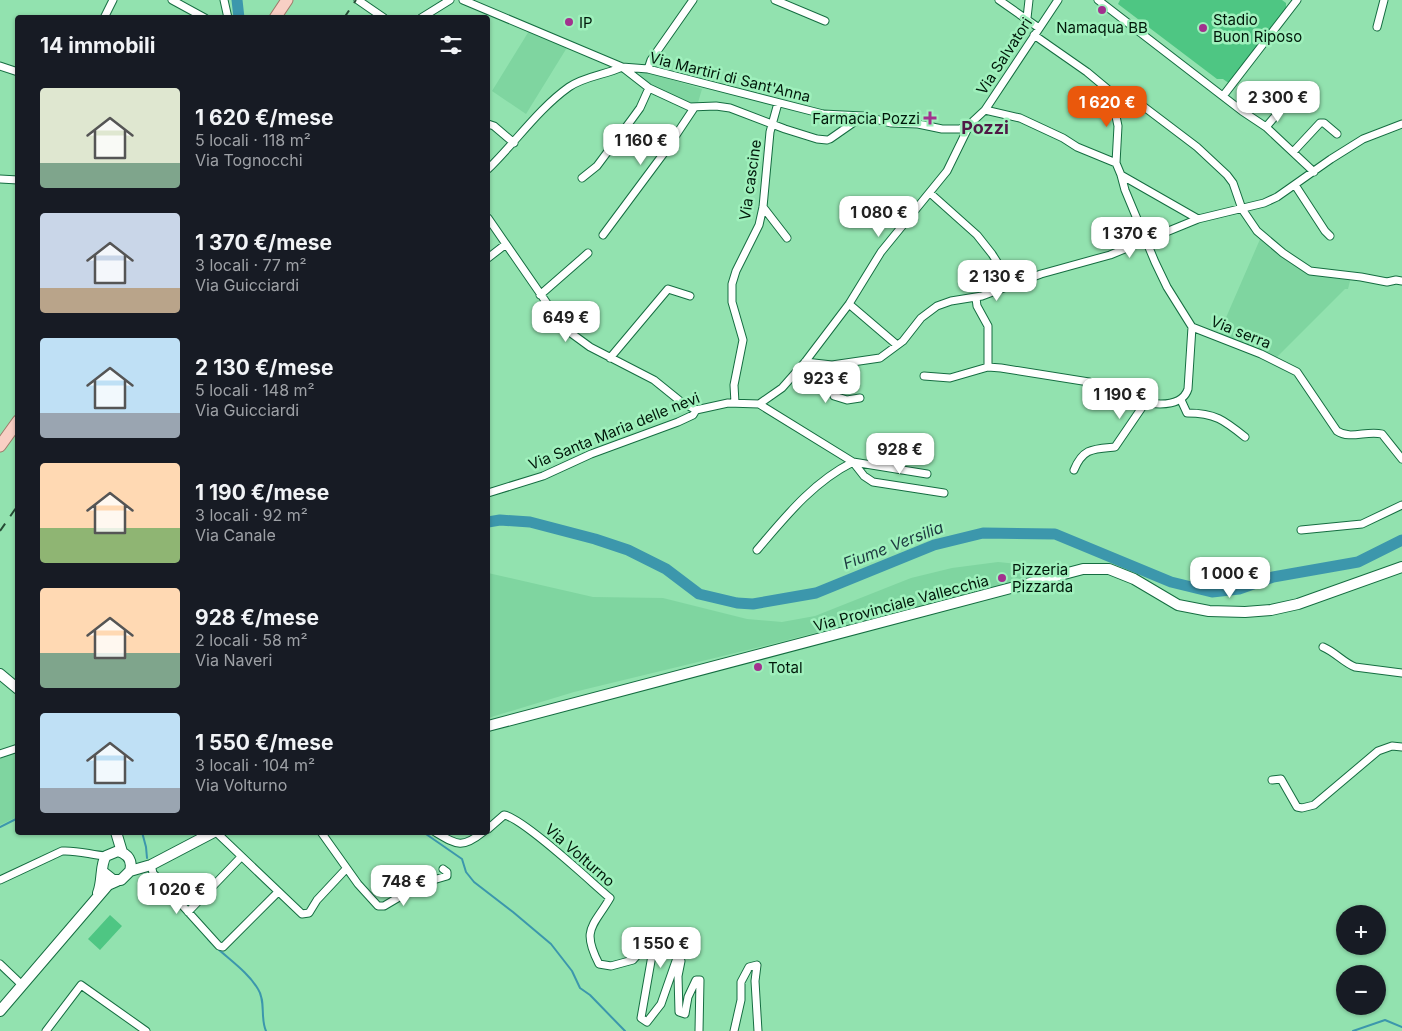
<!DOCTYPE html>
<html lang="it">
<meta charset="utf-8">
<style>
body{margin:0;font-family:Inter,sans-serif;background:#242831;color:#f1f3f6;height:100vh;display:flex;flex-direction:column;font-size:19px;white-space:nowrap}
*{box-sizing:border-box;margin:0}
p{font-size:16px;color:#9ea1a6}
.icon{flex:none;width:28px;height:28px;fill:none;stroke:currentColor;stroke-width:2;stroke-linecap:round;stroke-linejoin:round}
.map{position:relative;flex:1;overflow:hidden}
.sheet{position:absolute;left:15px;top:15px;width:475px;height:820px;display:flex;flex-direction:column;background:#171b24;border-radius:5px;box-shadow:0 1px 4px #0004}
.sheet>*{flex:none}
.controls{position:absolute;left:1336px;top:905px;display:grid;gap:10px}
.controls a{display:grid;place-items:center;width:50px;height:50px;border-radius:50%;background:#171b24;box-shadow:0 1px 4px #0004;font-size:25px}
.price{position:absolute;translate:-50% -42px;padding:0 11px;border-radius:10px;background:#fff;color:#222;font-size:16px;line-height:32px;filter:drop-shadow(0 1px 2px #0008)}
.price::after{content:'';position:absolute;left:50%;top:30px;width:15px;height:11px;margin-left:-8px;background:inherit;clip-path:polygon(0 0,100% 0,50% 100%)}
.price.on{background:#ea580c;color:#fff}
ul{padding:0;list-style:none}
li{display:flex;align-items:center;gap:15px;height:125px;padding:0 25px}
li span{display:grid;place-items:center;flex:none;width:140px;height:100px;border-radius:5px;color:#555}
li>.icon{margin-inline-start:auto}
span .icon{width:60px;height:60px;fill:#fffc;stroke-width:1}
li b{font-size:21px}
h2{display:flex;justify-content:space-between;align-items:center;height:60px;padding:0 25px;font-size:21px}
.map>svg:first-child{display:block}
</style>
<div class="map">
<svg width="1402" height="1031" viewBox="0 0 1402 1031">
<rect width="100%" height="100%" fill="#92e2af"/>
<!-- built -->
<path fill="#7fd5a0" d="M529 31 568 46 526 114 492 91Z
M643 71 702 89 697 106 681 102 647 83 640 76V73Z
M1261 237 1267 244 1308 273 1334 278 1336 275 1351 277 1348 289H1345L1277 357 1218 336Z
M998 562 1038 566 1037 576 772 644 574 692 488 718V594L490 593 488 573 593 597 663 598 747 619 782 622 815 616 911 578 952 568Z
M17 751V817L0 825V759Z"/>
<!-- green -->
<path fill="#4ec683" d="M1120 0H1282L1286 3V10L1230 84 1223 79H1217L1118 4Z
M110 915 122 926 100 950 88 939Z"/>
<g fill="none" stroke-linecap="round" stroke-linejoin="round">
<!-- stream -->
<path stroke="#3c97ac" stroke-width="2" d="M0 827 18 818
M142 832 146 847 147 858
M423 832 462 859 466 872 474 882 513 912 551 944 572 971 580 988 590 995 625 1031
M208 939C223 956 246 969 258 989 266 1001 260 1018 266 1031
M1353 1031 1385 1020 1402 1027"/>
<!-- river -->
<path stroke="#3c97ac" stroke-width="11" d="M237 0 239 18
M488 522 500 520 530 522 595 539 628 550 666 569 699 594 737 603 753 604 816 593 934 545 983 533 1055 534 1171 582 1212 592 1239 589 1273 577 1358 562 1402 540"/>
<defs>
<path id="street" d="M172 0 205 18
M224 0 228 18
M358 0 384 18
M463 0 622 67 648 69 823 114 863 116 891 123 918 124 942 129H960L970 124 985 110 1058 0
M775 0 825 21
M999 0 1039 28
M1098 0 1242 111 1266 127 1314 172
M104 18 113 0
M421 18 450 0
M1027 18 1029 0
M1377 27 1384 0
M1034 35 1087 72 1111 92 1135 100 1197 147 1227 175 1233 183 1242 209 1257 231 1283 253 1310 271 1361 277 1387 282 1396 280 1402 281
M0 66 18 72
M648 69 651 60 693 0
M1111 92 1118 126 1116 163
M1223 96 1297 0
M985 110 1020 118 1063 138 1077 147 1116 163 1121 175 1198 219
M488 124 494 126 514 143
M1266 127 1294 94
M830 139 863 116
M1293 152 1320 123H1324L1337 134
M488 169C515 143 538 109 569 87 585 76 605 75 622 67L649 88 690 107 716 106 730 108 785 129 817 139 827 140
M1121 175 1125 190 1155 262 1167 287 1192 327 1261 354 1297 372 1337 431C1350 440 1367 430 1382 434L1402 459
M582 178 597 166 632 119 640 108 649 88
M0 179 18 180
M1295 185 1325 231 1330 236
M930 193 977 235 992 254 1011 284
M763 207 787 238
M488 218 564 328 590 347 654 380 680 401 696 410
M603 235 664 153 694 108
M488 258 506 244
M540 295 588 253
M976 298 977 306 988 326V367
M849 304 897 345
M610 358 668 289 690 296
M805 362 832 365 880 358 903 341 921 318 937 306 951 301 982 296 1041 274 1110 255 1198 219 1264 203 1277 197 1331 159 1363 139 1402 124
M832 365 834 396 847 400 860 398
M924 376 950 378 988 367 1001 368 1089 382C1108 395 1178 420 1188 389L1192 327
M1181 400 1187 413C1215 413 1224 420 1245 437
M735 403 734 385 743 340 732 302V284L736 271 759 225 763 207 770 132 778 103
M759 404 853 462 927 474
M1074 470C1083 448 1093 449 1115 447L1145 403
M488 493 543 476 591 454 678 422 693 415 696 410 728 403 759 404 782 388 805 362 849 304 881 252 947 171 970 124
M1301 530 1362 524 1402 505
M757 550C786 516 813 482 853 462L864 476 873 482 944 493
M1323 647C1335 652 1344 663 1355 667L1402 673
M0 754 18 748
M1272 780 1281 779 1297 807 1302 808 1314 805 1378 751 1392 746 1402 747
M488 829 504 815C523 818 591 882 610 898 593 927 581 929 599 964L611 966 633 960 650 941 654 944 641 1018 647 1022 661 1004 677 958 681 961 678 976 679 1012 685 1014 688 997 696 980H700L699 1031
M216 832 302 914 309 913 317 900 346 869
M321 832 358 884 378 906H384L423 883 447 876V872L443 869
M435 832C457 845 462 849 483 832
M151 865 153 873 219 946 223 947 277 893
M0 880 62 851C78 850 91 855 106 856
M188 912 241 857
M0 964 22 985
M46 1031 81 985 146 1031
M734 1031 741 1000V982L749 967 757 965 755 981 758 1031"/>
<path id="secondary" d="M0 674 18 689
M488 726 1083 569H1109L1134 579 1178 605 1209 611 1245 612 1271 610 1298 604 1402 567
M116 832 122 852
M130 871 151 865 214 832
M98 893C103 881 100 864 106 856L118 851C128 854 133 861 130 871L121 880H113L103 872
M0 1011 108 885 117 881"/>
<path id="primary" d="M275 18 287 0
M0 446 18 421"/>
</defs>
<!-- street casing -->
<use href="#street" stroke="#156d41" stroke-width="9"/>
<!-- secondary casing -->
<use href="#secondary" stroke="#156d41" stroke-width="12"/>
<!-- primary casing -->
<use href="#primary" stroke="#9e7a6a" stroke-width="13"/>
<!-- street -->
<use href="#street" stroke="#fff" stroke-width="7"/>
<!-- secondary -->
<use href="#secondary" stroke="#fff" stroke-width="10"/>
<!-- primary -->
<use href="#primary" stroke="#f8cfc4" stroke-width="11"/>
<!-- rail -->
<path stroke="#264c35" stroke-width="2" stroke-dasharray="9 9" stroke-linecap="butt" d="M344 18 356 0
M0 531 18 505"/>
</g>
<!-- markers -->
<g fill="#a2318e" stroke="#9ff0bc" stroke-width="2">
<circle cx="1102" cy="10" r="5"/>
<circle cx="569" cy="22" r="5"/>
<circle cx="1203" cy="28" r="5"/>
<path d="M927.5 110.5h5v5h5v5h-5v5h-5v-5h-5v-5h5z"/>
<circle cx="1002" cy="578" r="5"/>
<circle cx="758" cy="667" r="5"/>
</g>
<g text-anchor="middle" dominant-baseline="central" stroke-width="5" stroke-linejoin="round" paint-order="stroke">
<!-- poi labels -->
<g font-size="15" fill="#01180a" stroke="#9ff0bc" text-anchor="start">
<text x="1213" y="19">Stadio<tspan x="1213" dy="17">Buon Riposo</tspan></text>
<text x="579" y="22">IP</text>
<text x="1102" y="27" text-anchor="middle">Namaqua BB</text>
<text x="920" y="118" text-anchor="end">Farmacia Pozzi</text>
<text x="1012" y="569">Pizzeria<tspan x="1012" dy="17">Pizzarda</tspan></text>
<text x="768" y="667">Total</text>
</g>
<!-- street labels -->
<g font-size="15" fill="#01180a" stroke="#9ff0bc">
<text transform="translate(1004 56) rotate(-57)">Via Salvatori</text>
<text transform="translate(730 77) rotate(14)">Via Martiri di Sant'Anna</text>
<text transform="translate(750 180) rotate(-82)">Via cascine</text>
<text transform="translate(1241 332) rotate(22)">Via serra</text>
<text transform="translate(614 431) rotate(-22)">Via Santa Maria delle nevi</text>
<text transform="translate(901 603) rotate(-15)">Via Provinciale Vallecchia</text>
<text transform="translate(580 855) rotate(41)">Via Volturno</text>
</g>
<!-- water labels -->
<g font-size="16" font-style="italic" fill="#1d3940" stroke="#9ff0bc">
<text transform="translate(893 545) rotate(-21)">Fiume Versilia</text>
</g>
<!-- quarter labels -->
<g font-size="18" font-weight="bold" fill="#4f1945" stroke="#9ff0bc">
<text x="985" y="127">Pozzi</text>
</g>
</g>
</svg>
<div class="controls">
<a>+</a>
<a>−</a>
</div>
<b class="price" style="left:1278px;top:123px">2 300 €</b>
<b class="price on" style="left:1107px;top:128px">1 620 €</b>
<b class="price" style="left:641px;top:166px">1 160 €</b>
<b class="price" style="left:879px;top:238px">1 080 €</b>
<b class="price" style="left:1130px;top:259px">1 370 €</b>
<b class="price" style="left:997px;top:302px">2 130 €</b>
<b class="price" style="left:566px;top:343px">649 €</b>
<b class="price" style="left:826px;top:404px">923 €</b>
<b class="price" style="left:1120px;top:420px">1 190 €</b>
<b class="price" style="left:900px;top:475px">928 €</b>
<b class="price" style="left:1230px;top:599px">1 000 €</b>
<b class="price" style="left:404px;top:907px">748 €</b>
<b class="price" style="left:177px;top:915px">1 020 €</b>
<b class="price" style="left:661px;top:969px">1 550 €</b>
<section class="sheet">
<h2>14 immobili<svg class="icon" aria-label="filters" viewBox="0 0 24 24"><path d="M4 7h16M4 17h16"/><circle cx="9" cy="7" r="2"/><circle cx="15" cy="17" r="2"/></svg></h2>
<ul>
<li><span style="background:linear-gradient(#dfe7d0 75%,#7fa58c 0)"><svg class="icon" aria-label="home" viewBox="0 0 24 24"><path d="M3 11l9-7 9 7M6 9v11h12V9"/></svg></span><div><b>1 620 €/mese</b><p>5 locali · 118 m²</p><p>Via Tognocchi</p></div></li>
<li><span style="background:linear-gradient(#c9d6e8 75%,#b9a48a 0)"><svg class="icon" aria-label="home" viewBox="0 0 24 24"><path d="M3 11l9-7 9 7M6 9v11h12V9"/></svg></span><div><b>1 370 €/mese</b><p>3 locali · 77 m²</p><p>Via Guicciardi</p></div></li>
<li><span style="background:linear-gradient(#bfe0f5 75%,#9aa5b1 0)"><svg class="icon" aria-label="home" viewBox="0 0 24 24"><path d="M3 11l9-7 9 7M6 9v11h12V9"/></svg></span><div><b>2 130 €/mese</b><p>5 locali · 148 m²</p><p>Via Guicciardi</p></div></li>
<li><span style="background:linear-gradient(#ffd9b3 65%,#8fb573 0)"><svg class="icon" aria-label="home" viewBox="0 0 24 24"><path d="M3 11l9-7 9 7M6 9v11h12V9"/></svg></span><div><b>1 190 €/mese</b><p>3 locali · 92 m²</p><p>Via Canale</p></div></li>
<li><span style="background:linear-gradient(#ffd9b3 65%,#7fa58c 0)"><svg class="icon" aria-label="home" viewBox="0 0 24 24"><path d="M3 11l9-7 9 7M6 9v11h12V9"/></svg></span><div><b>928 €/mese</b><p>2 locali · 58 m²</p><p>Via Naveri</p></div></li>
<li><span style="background:linear-gradient(#bfe0f5 75%,#9aa5b1 0)"><svg class="icon" aria-label="home" viewBox="0 0 24 24"><path d="M3 11l9-7 9 7M6 9v11h12V9"/></svg></span><div><b>1 550 €/mese</b><p>3 locali · 104 m²</p><p>Via Volturno</p></div></li>
</ul>
</section>
</div>
